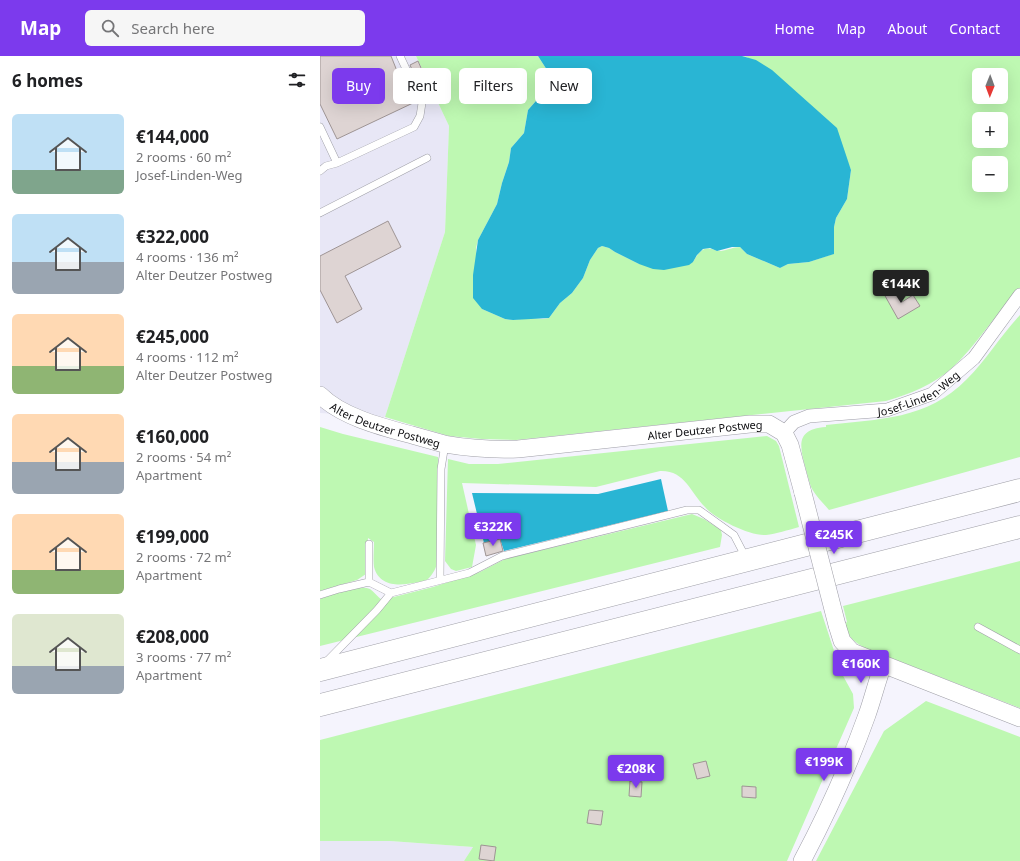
<!DOCTYPE html>
<meta charset="utf-8">
<style>
body{margin:0;font-family:"Noto Sans",sans-serif;background:#f6f6f6;color:#202124;height:100vh;display:flex;flex-direction:column;font-size:15px;white-space:nowrap}
*{box-sizing:border-box;margin:0}
p{font-size:13px;color:#757577}
.icon{flex:none;width:22px;height:22px;fill:none;stroke:currentColor;stroke-width:2;stroke-linecap:round;stroke-linejoin:round}
.map{position:relative;flex:1;overflow:hidden}
.sheet{display:flex;flex-direction:column;background:#fff;width:320px}
.sheet>*{flex:none}
.top-card{position:absolute;left:12px;top:12px;width:380px;height:36px;display:flex;gap:8px}
.needle{width:26px;rotate:181deg}
.fabs{position:absolute;left:652px;top:12px;display:grid;gap:8px}
.fabs a{display:grid;place-items:center;width:36px;height:36px;border-radius:6px;background:#fff;box-shadow:0 4px 16px #0002;font-size:20px}
.price{position:absolute;translate:-50% -34px;padding:0 9px;border-radius:4px;background:#7c3aed;color:#fff;font-size:13px;line-height:26px;filter:drop-shadow(0 1px 2px #0008)}
.price::after{content:'';position:absolute;left:50%;top:24px;width:12px;height:9px;margin-left:-6px;background:inherit;clip-path:polygon(0 0,100% 0,50% 100%)}
.price.selected{background:#222;color:#fff}
ul{padding:0;list-style:none}
li{display:flex;align-items:center;gap:12px;height:100px;padding:0 12px}
li span{display:grid;place-items:center;flex:none;width:112px;height:80px;border-radius:6px;color:#555}
li>.icon{margin-inline-start:auto}
span .icon{width:48px;height:48px;fill:#fffc;stroke-width:1}
li b{font-size:17px}
h2{display:flex;justify-content:space-between;align-items:center;height:48px;padding:0 12px;font-size:17px}
.chip{padding:0 14px;border-radius:6px;background:#fff;box-shadow:0 4px 16px #0002;font-size:14px;line-height:36px}
.chip.selected{background:#7c3aed;color:#fff}
header{display:flex;align-items:center;gap:24px;box-sizing:border-box;height:56px;padding:0 20px;background:#7c3aed;color:#fff}
header strong{font-size:19px}
nav{display:flex;gap:22px;margin-inline-start:auto;font-size:14px}
.search{width:280px;height:36px;background:#f6f6f6;display:flex;align-items:center;gap:10px;box-sizing:border-box;padding:0 14px;border-radius:6px;color:#757577;font-size:15px}
main{display:flex;flex:1;min-height:0}
.map>svg:first-child{display:block}
</style>
<header>
<strong>Map</strong>
<div class="search"><svg class="icon" aria-label="search" viewBox="0 0 24 24"><circle cx="10" cy="10" r="6"/><path d="M15 15l6 6"/></svg>Search here</div>
<nav><a>Home</a><a>Map</a><a>About</a><a>Contact</a></nav>
</header>
<main>
<section class="sheet">
<h2>6 homes<svg class="icon" aria-label="filters" viewBox="0 0 24 24"><path d="M4 7h16M4 17h16"/><circle cx="9" cy="7" r="2"/><circle cx="15" cy="17" r="2"/></svg></h2>
<ul>
<li><span style="background:linear-gradient(#bfe0f5 70%,#7fa58c 0)"><svg class="icon" aria-label="home" viewBox="0 0 24 24"><path d="M3 11l9-7 9 7M6 9v11h12V9"/></svg></span><div><b>€144,000</b><p>2 rooms · 60 m²</p><p>Josef-Linden-Weg</p></div></li>
<li><span style="background:linear-gradient(#bfe0f5 60%,#9aa5b1 0)"><svg class="icon" aria-label="home" viewBox="0 0 24 24"><path d="M3 11l9-7 9 7M6 9v11h12V9"/></svg></span><div><b>€322,000</b><p>4 rooms · 136 m²</p><p>Alter Deutzer Postweg</p></div></li>
<li><span style="background:linear-gradient(#ffd9b3 65%,#8fb573 0)"><svg class="icon" aria-label="home" viewBox="0 0 24 24"><path d="M3 11l9-7 9 7M6 9v11h12V9"/></svg></span><div><b>€245,000</b><p>4 rooms · 112 m²</p><p>Alter Deutzer Postweg</p></div></li>
<li><span style="background:linear-gradient(#ffd9b3 60%,#9aa5b1 0)"><svg class="icon" aria-label="home" viewBox="0 0 24 24"><path d="M3 11l9-7 9 7M6 9v11h12V9"/></svg></span><div><b>€160,000</b><p>2 rooms · 54 m²</p><p>Apartment</p></div></li>
<li><span style="background:linear-gradient(#ffd9b3 70%,#8fb573 0)"><svg class="icon" aria-label="home" viewBox="0 0 24 24"><path d="M3 11l9-7 9 7M6 9v11h12V9"/></svg></span><div><b>€199,000</b><p>2 rooms · 72 m²</p><p>Apartment</p></div></li>
<li><span style="background:linear-gradient(#dfe7d0 65%,#9aa5b1 0)"><svg class="icon" aria-label="home" viewBox="0 0 24 24"><path d="M3 11l9-7 9 7M6 9v11h12V9"/></svg></span><div><b>€208,000</b><p>3 rooms · 77 m²</p><p>Apartment</p></div></li>
</ul>
</section>
<div class="map">
<svg width="700" height="805" viewBox="0 0 700 805">
<rect width="100%" height="100%" fill="#f5f4fd"/>
<!-- built -->
<path fill="#e8e7f6" d="M0 0H96L129 70 125 176 65 361 0 357Z
M0 785H70L153 791 144 805H0Z"/>
<!-- green -->
<path fill="#bef8b2" fill-rule="evenodd" d="M96 0H218L227 14 226 28 223 37 208 54 204 77 191 92 189 106 182 127 177 148 158 184 156 192 162 253 185 263 193 264 209 262 223 263 229 262 240 247 252 237 263 222 270 204 278 192 282 190 289 192 295 196 319 208 373 206C377 199 382 190 392 193 395 194 397 195 401 195 408 194 413 191 420 191L427 198 460 212 468 208 489 206 513 198 514 171 516 162 527 143 531 114 525 99 427 1 422 0H700V233C675 258 657 289 632 312 613 329 590 338 566 345L196 384 162 383 129 380 65 361 125 176 129 70ZM659 19H681V41H659ZM659 63H681V85H659ZM659 107H681V129H659Z
M700 259V401L509 454C503 447 495 439 491 431 489 425 487 417 485 410 479 388 477 373 506 371V369C559 363 607 364 647 323 667 303 681 279 700 259Z
M0 371 23 378 118 401 117 507C116 513 112 519 108 523 104 526 98 526 93 527 78 530 59 530 54 511 53 504 54 494 54 486L48 482 46 518 37 524 0 535Z
M447 380 456 385 459 390 479 471C468 474 456 478 446 479 430 480 395 463 385 451 370 436 365 414 340 415L276 431 142 427 156 489 152 511 136 515 131 513 125 505 128 403 149 408H178Z
M372 458 384 463 401 474 402 479 400 491 0 590V543C11 539 39 528 50 533 54 536 58 541 62 544L113 531 160 516 185 503Z
M700 505V652L545 592C534 586 528 580 523 569L527 566 523 550Z
M501 555 521 616 533 638 534 652 467 805H144L153 791 70 785H0V684Z
M606 645 700 681V805H496L564 675Z"/>
<!-- water -->
<path fill="#29b5d4" d="M218 0H422L436 4 452 14 517 72 531 114 527 143 516 162 514 171V198L489 206 468 208 460 212 427 198 420 191H412L397 195 390 192 383 193 377 199 373 206 369 209 344 214 333 213 319 208 295 196 289 192 282 190 278 192 270 204 263 222 252 237 240 247 229 262 193 264 185 263 162 253 153 242V219L158 184 177 148 182 127 189 106 191 92 204 77 208 54 223 37 226 28 227 14Z
M341 423 348 455 184 495 180 483 164 487 152 437 278 438Z"/>
<!-- building -->
<path fill="#ded4d3" stroke="#9e9494" d="M0 0H71L77 15 81 13 91 36 88 38 93 47 17 83 0 48Z
M98 5 108 28 100 32 90 9Z
M68 165 81 191 25 220 42 253 17 267 0 234V200Z
M574 233 582 246 593 239 600 250 578 263 564 238Z
M180 483 183 495 166 500 163 487Z
M386 705 390 720 377 723 373 708Z
M310 725 322 726 321 741 309 740Z
M422 730 436 731V742L422 741Z
M269 754 283 755 281 769 267 767Z
M161 789 176 791 174 805 159 803Z"/>
<g fill="none" stroke-linecap="round" stroke-linejoin="round">
<defs>
<path id="service" d="M0 71 17 107
M0 115 6 110 17 107 94 71 100 60 102 47 80 0
M0 157 107 102
M49 488V526L71 537
M120 524 121 413 125 388
M0 539 19 533 49 526
M658 571 700 594
M6 606 57 554 71 537 149 517 182 500 367 454H379L414 479 426 502"/>
<g id="minor">
<path id="s1" d="M464 377 474 366 489 360 567 354 612 338 654 302 700 239"/>
</g>
<g id="tertiary">
<path id="s2" d="M0 339C22 361 62 371 92 379 103 382 113 385 124 388 147 392 174 394 198 393L430 368H449L464 377 470 389 483 437"/>
<path d="M517 569 522 585 532 596 700 662"/>
<path d="M482 805C507 758 529 709 547 659 553 642 557 625 563 609"/>
</g>
<path id="motorway" d="M0 614 700 434
M0 649 700 471"/>
</defs>
<!-- service casing -->
<use href="#service" stroke="#9f9fa7" stroke-width="8"/>
<!-- minor casing -->
<use href="#minor" stroke="#9f9fa7" stroke-width="14"/>
<!-- tertiary casing -->
<use href="#tertiary" stroke="#9f9fa7" stroke-width="18"/>
<!-- motorway casing -->
<use href="#motorway" stroke="#9f9fa7" stroke-width="23"/>
<!-- service -->
<use href="#service" stroke="#fff" stroke-width="7"/>
<!-- minor -->
<use href="#minor" stroke="#fff" stroke-width="13"/>
<!-- tertiary -->
<use href="#tertiary" stroke="#fff" stroke-width="17"/>
<!-- motorway -->
<use href="#motorway" stroke="#fff" stroke-width="22"/>
<defs>
<path id="tertiary-bridge" d="M483 437 517 569"/>
</defs>
<!-- tertiary-bridge casing -->
<use href="#tertiary-bridge" stroke="#9f9fa7" stroke-width="18" stroke-linecap="butt"/>
<!-- tertiary-bridge -->
<use href="#tertiary-bridge" stroke="#fff" stroke-width="17"/>
</g>
<g text-anchor="middle" dominant-baseline="central" stroke-width="3" stroke-linejoin="round" paint-order="stroke">
<!-- street labels -->
<g font-size="11" fill="#0c0c0f" stroke="#fff">
<text stroke="none"><textPath href="#s1" startOffset="145">Josef-Linden-Weg</textPath></text>
<text stroke="none"><textPath href="#s2" startOffset="73">Alter Deutzer Postweg</textPath></text>
<text stroke="none"><textPath href="#s2" startOffset="397">Alter Deutzer Postweg</textPath></text>
</g>
</g>
</svg>
<div class="fabs">
<a><svg class="needle" viewBox="-14 -14 28 28"><path d="M0-13l5 13h-10z" fill="#e53935"/><path d="M0 13l5-13h-10z" fill="#757577"/></svg></a>
<a>+</a>
<a>−</a>
</div>
<b class="price selected" style="left:581px;top:248px">€144K</b>
<b class="price" style="left:173px;top:491px">€322K</b>
<b class="price" style="left:514px;top:499px">€245K</b>
<b class="price" style="left:541px;top:628px">€160K</b>
<b class="price" style="left:504px;top:726px">€199K</b>
<b class="price" style="left:316px;top:733px">€208K</b>
<div class="top-card">
<a class="chip selected">Buy</a>
<a class="chip">Rent</a>
<a class="chip">Filters</a>
<a class="chip">New</a>
</div>
</div>
</main>
